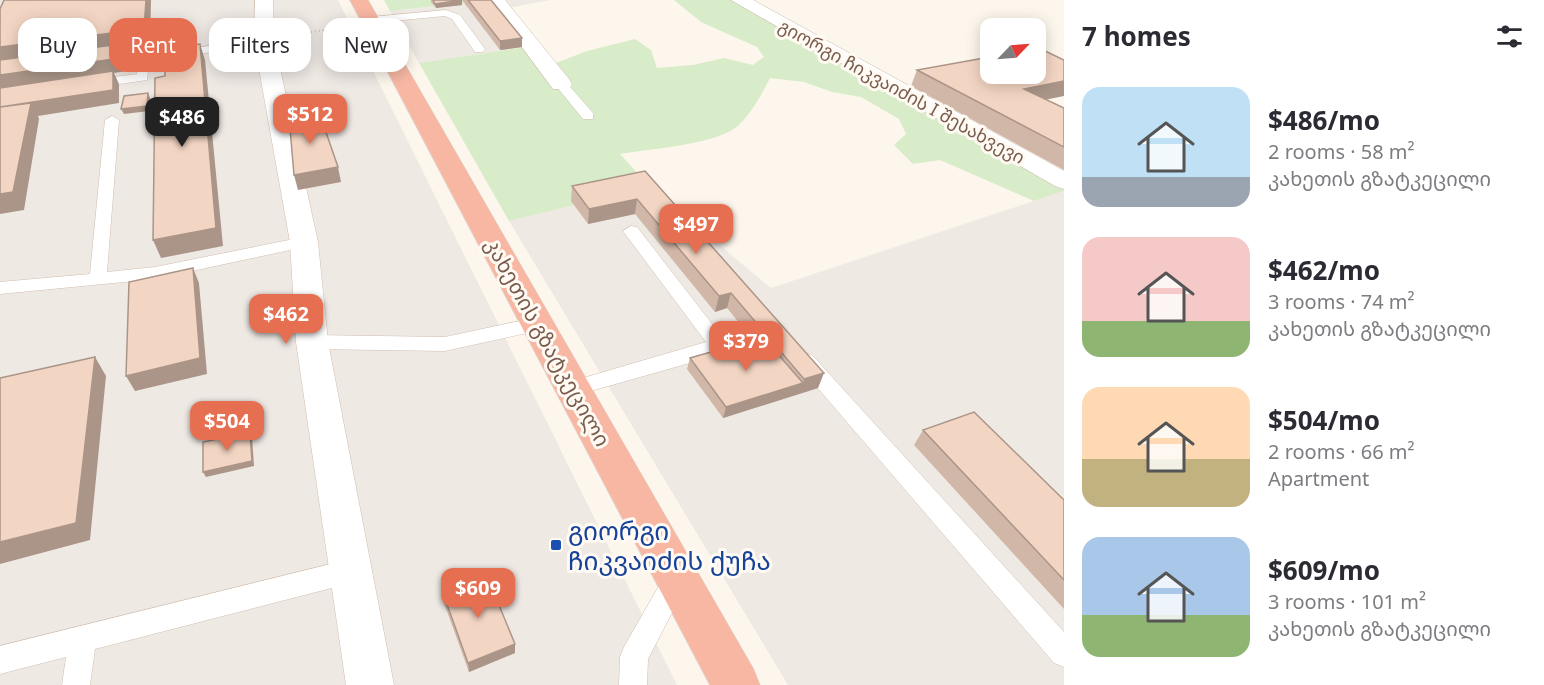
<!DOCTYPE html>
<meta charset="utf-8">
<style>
body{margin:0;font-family:"Noto Sans","Noto Sans Georgian",sans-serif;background:#f7f7f7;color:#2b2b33;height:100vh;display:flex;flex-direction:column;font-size:22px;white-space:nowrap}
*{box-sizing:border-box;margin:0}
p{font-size:20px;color:#7c7c81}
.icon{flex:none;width:33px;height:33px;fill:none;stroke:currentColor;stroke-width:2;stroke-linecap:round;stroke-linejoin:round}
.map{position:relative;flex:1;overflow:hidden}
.drawer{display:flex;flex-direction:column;background:#fff;width:480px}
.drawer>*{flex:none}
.guide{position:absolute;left:18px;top:18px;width:570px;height:54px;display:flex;gap:12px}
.needle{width:39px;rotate:65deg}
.tools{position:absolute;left:980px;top:18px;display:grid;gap:12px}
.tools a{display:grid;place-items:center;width:66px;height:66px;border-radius:12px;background:#fff;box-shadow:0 3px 15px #0003;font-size:30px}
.price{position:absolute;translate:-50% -51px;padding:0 14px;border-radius:12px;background:#e76f51;color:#fff;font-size:20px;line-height:39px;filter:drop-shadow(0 2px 3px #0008)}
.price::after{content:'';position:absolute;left:50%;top:36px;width:18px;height:14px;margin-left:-9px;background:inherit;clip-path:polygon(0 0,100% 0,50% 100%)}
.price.current{background:#222;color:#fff}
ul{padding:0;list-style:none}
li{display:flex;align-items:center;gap:18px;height:150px;padding:0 18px}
li span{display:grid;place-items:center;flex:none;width:168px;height:120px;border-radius:18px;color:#555}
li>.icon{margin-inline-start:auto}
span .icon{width:72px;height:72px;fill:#fffc;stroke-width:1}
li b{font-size:26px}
h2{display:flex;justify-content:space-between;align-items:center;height:72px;padding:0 18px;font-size:26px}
.chip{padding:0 21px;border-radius:18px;background:#fff;box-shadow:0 3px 15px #0003;font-size:21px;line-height:54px}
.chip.current{background:#e76f51;color:#fff}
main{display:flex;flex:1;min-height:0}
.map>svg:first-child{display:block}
</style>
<main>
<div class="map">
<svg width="1064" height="685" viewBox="0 0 1064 685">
<rect width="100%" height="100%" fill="#fdf6ec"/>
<!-- industrial -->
<path fill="#efe9e4" d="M0 0H338L677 685H0Z
M492 0H550L503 9 532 46 419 63 390 11Z
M650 187 771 288 1064 191V685H788L509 221Z"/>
<!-- green -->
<path fill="#d8ecc9" d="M384 0H492L390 11Z
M674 0H740L1064 181V191L1034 201 940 160 913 164 894 145 906 134 899 119 861 97 832 92 804 82 770 78C762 94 749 118 735 128 709 146 652 148 620 154L650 187 509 221 419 63 532 46 548 66 587 51 635 39 651 50 657 68 693 65 724 58 753 65 764 57 757 47 701 22Z"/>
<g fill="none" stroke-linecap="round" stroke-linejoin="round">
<defs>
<path id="lane" d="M446 10 460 15 485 49 483 52H475L452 19 445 16 371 23 365 20 371 17Z
M264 38 268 39V43L149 62 147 80 91 88 85 84 91 80 137 74 139 56Z
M561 80 565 81 593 113V119H583L557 87 555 84Z
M112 116 119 120 107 272 155 267 304 237 312 242 304 247 155 279 0 294V282L90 274 105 120Z
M631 226 637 227 726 342 718 355 573 396 566 393 563 388 566 383 706 342 623 231Z
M538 317 545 319 548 324 545 329 445 351 312 349 305 347 302 342 305 337 312 335 445 337Z
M805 353 812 355 1064 632V667L1054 663 798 365 795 360 798 355Z
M351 559 360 563 364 571 360 579 351 583 95 649 90 685H62L66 657 0 674V646Z
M677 566 686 570 690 578 648 659 647 685H619L620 657 624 647 668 570Z"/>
<path id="street" d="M255 0H273L274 41 318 242 328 342 394 685H346L296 342 290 242 254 41Z
M487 0H505L569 79 572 84 569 89H553Z
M731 0H753L1064 171V189L1055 186Z"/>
<path id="highway" d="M350 0H368L753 668 760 685H710Z"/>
</defs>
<!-- lane casing -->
<use href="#lane" stroke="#d1beb0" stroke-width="1"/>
<!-- street casing -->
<use href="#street" stroke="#d1beb0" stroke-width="1"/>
<!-- highway casing -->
<use href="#highway" stroke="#dad1cd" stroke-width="1"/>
<!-- path -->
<path stroke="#d9b8a5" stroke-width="2" stroke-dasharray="1 3" stroke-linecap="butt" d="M291 35 346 27"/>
<!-- lane -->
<use href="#lane" fill="#fff" fill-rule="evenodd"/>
<!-- street -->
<use href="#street" fill="#fff" fill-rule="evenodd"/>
<!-- highway -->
<use href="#highway" fill="#f7b7a3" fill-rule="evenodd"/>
</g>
<!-- wall -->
<path fill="#d1b7a8" d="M431 0H462V5L436 8 431 2Z
M462 0H491L522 47 500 50Z
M917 70 1046 100 1064 108V170L911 86Z
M645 171 818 388 723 418 687 369 690 358 753 340 727 308 715 312 635 214 588 224 571 201 572 186Z
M923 430 1064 500V609L914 445Z
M443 593 515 644V653L469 672 444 603Z"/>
<!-- shaded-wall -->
<path fill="#aa9588" d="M146 0H151L150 44 130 47 133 56V70L114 73 119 84V103L38 116 39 119 24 210 0 214V47Z
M462 0V5L436 8 435 4Z
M522 38V47L500 50V41Z
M200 44 205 60 223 246 161 258 153 240Z
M1064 81V96L1015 106 1024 89Z
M148 93 150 98 149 111 124 114 121 109Z
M338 167 341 182 298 190 294 175Z
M637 199 635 214 588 224 589 209Z
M193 268 199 283 207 374 135 391 126 376Z
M731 293 727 308 715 312 719 296Z
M95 357 106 376 90 540 0 564V542Z
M824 373 818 388 723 418 726 407 803 383 804 379Z
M250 432 252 437 254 466 206 477 203 472Z
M515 644V653L469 672 468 663Z"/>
<!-- building -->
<path fill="#f3d5c3" stroke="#aa9588" stroke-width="1.5" d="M4 0H146L144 29 0 47V9Z
M433 0H462L435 4Z
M468 0H491L522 38 500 41Z
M128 43V57L0 75V60Z
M200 44 216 228 153 240 155 78 165 76V49Z
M1041 49 1064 60V81L1024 89 1064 108V147L917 70 990 57V74H1035V50Z
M113 71V90L0 107V88Z
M148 93 147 106 121 109 124 96Z
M31 103 13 192 0 194V107Z
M319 112 338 167 294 175 289 117Z
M645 171 824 373 804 379 731 293 719 296 637 199 589 209 572 186Z
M193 268 200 358 126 376 129 282Z
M763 337 803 383 726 407 690 358Z
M95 357 76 523 0 542V378Z
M974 412 1064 500V580L923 430Z
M250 432 252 461 203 472V442Z
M487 576 515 644 468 663 443 593Z"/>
<!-- markers -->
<rect fill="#1a4fb4" stroke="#fffaf3" stroke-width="2" x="550" y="539" width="12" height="12" rx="3"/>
<g text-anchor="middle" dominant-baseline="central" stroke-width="6" stroke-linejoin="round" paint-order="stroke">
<!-- far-street labels -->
<g font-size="18" fill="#7a5c4d" stroke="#fffaf3">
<text transform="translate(902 91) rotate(29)">გიორგი ჩიკვაიძის I შესახვევი</text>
</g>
<!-- street labels -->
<g font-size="21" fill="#7a5c4d" stroke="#fffaf3">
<text transform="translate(548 342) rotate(61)">კახეთის გზატკეცილი</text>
</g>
<!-- near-transit labels -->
<g font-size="26" fill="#164399" stroke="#fffaf3" text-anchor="start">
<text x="568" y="530">გიორგი<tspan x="568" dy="30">ჩიკვაიძის ქუჩა</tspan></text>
</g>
</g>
</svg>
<div class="tools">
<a><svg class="needle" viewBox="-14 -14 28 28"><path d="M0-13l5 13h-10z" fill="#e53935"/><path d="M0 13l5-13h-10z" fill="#7c7c81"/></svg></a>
</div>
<b class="price" style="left:310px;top:145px">$512</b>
<b class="price current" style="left:182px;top:148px">$486</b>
<b class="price" style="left:696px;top:255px">$497</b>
<b class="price" style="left:286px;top:345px">$462</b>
<b class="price" style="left:746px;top:372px">$379</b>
<b class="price" style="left:227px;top:452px">$504</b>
<b class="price" style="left:478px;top:619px">$609</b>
<div class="guide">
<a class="chip">Buy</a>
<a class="chip current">Rent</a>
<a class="chip">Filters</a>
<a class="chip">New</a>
</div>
</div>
<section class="drawer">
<h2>7 homes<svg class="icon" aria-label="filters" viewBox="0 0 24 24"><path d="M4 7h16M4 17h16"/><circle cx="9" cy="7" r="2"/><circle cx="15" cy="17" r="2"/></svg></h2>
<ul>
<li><span style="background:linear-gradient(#bfe0f5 75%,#9aa5b1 0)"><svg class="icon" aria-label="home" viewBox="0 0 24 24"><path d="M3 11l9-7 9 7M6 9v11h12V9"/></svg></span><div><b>$486/mo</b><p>2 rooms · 58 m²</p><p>კახეთის გზატკეცილი</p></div></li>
<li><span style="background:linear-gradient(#f6c9c9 70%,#8fb573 0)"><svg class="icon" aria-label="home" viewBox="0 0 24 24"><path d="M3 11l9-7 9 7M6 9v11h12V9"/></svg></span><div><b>$462/mo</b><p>3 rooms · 74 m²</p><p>კახეთის გზატკეცილი</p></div></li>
<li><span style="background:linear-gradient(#ffd9b3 60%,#c2b280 0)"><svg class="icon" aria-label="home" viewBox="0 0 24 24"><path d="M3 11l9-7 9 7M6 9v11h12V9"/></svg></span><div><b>$504/mo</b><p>2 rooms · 66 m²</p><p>Apartment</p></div></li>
<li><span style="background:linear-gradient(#a9c7e8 65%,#8fb573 0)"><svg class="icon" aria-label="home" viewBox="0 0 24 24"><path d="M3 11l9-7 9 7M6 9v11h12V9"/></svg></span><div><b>$609/mo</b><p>3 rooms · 101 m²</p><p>კახეთის გზატკეცილი</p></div></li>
</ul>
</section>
</main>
